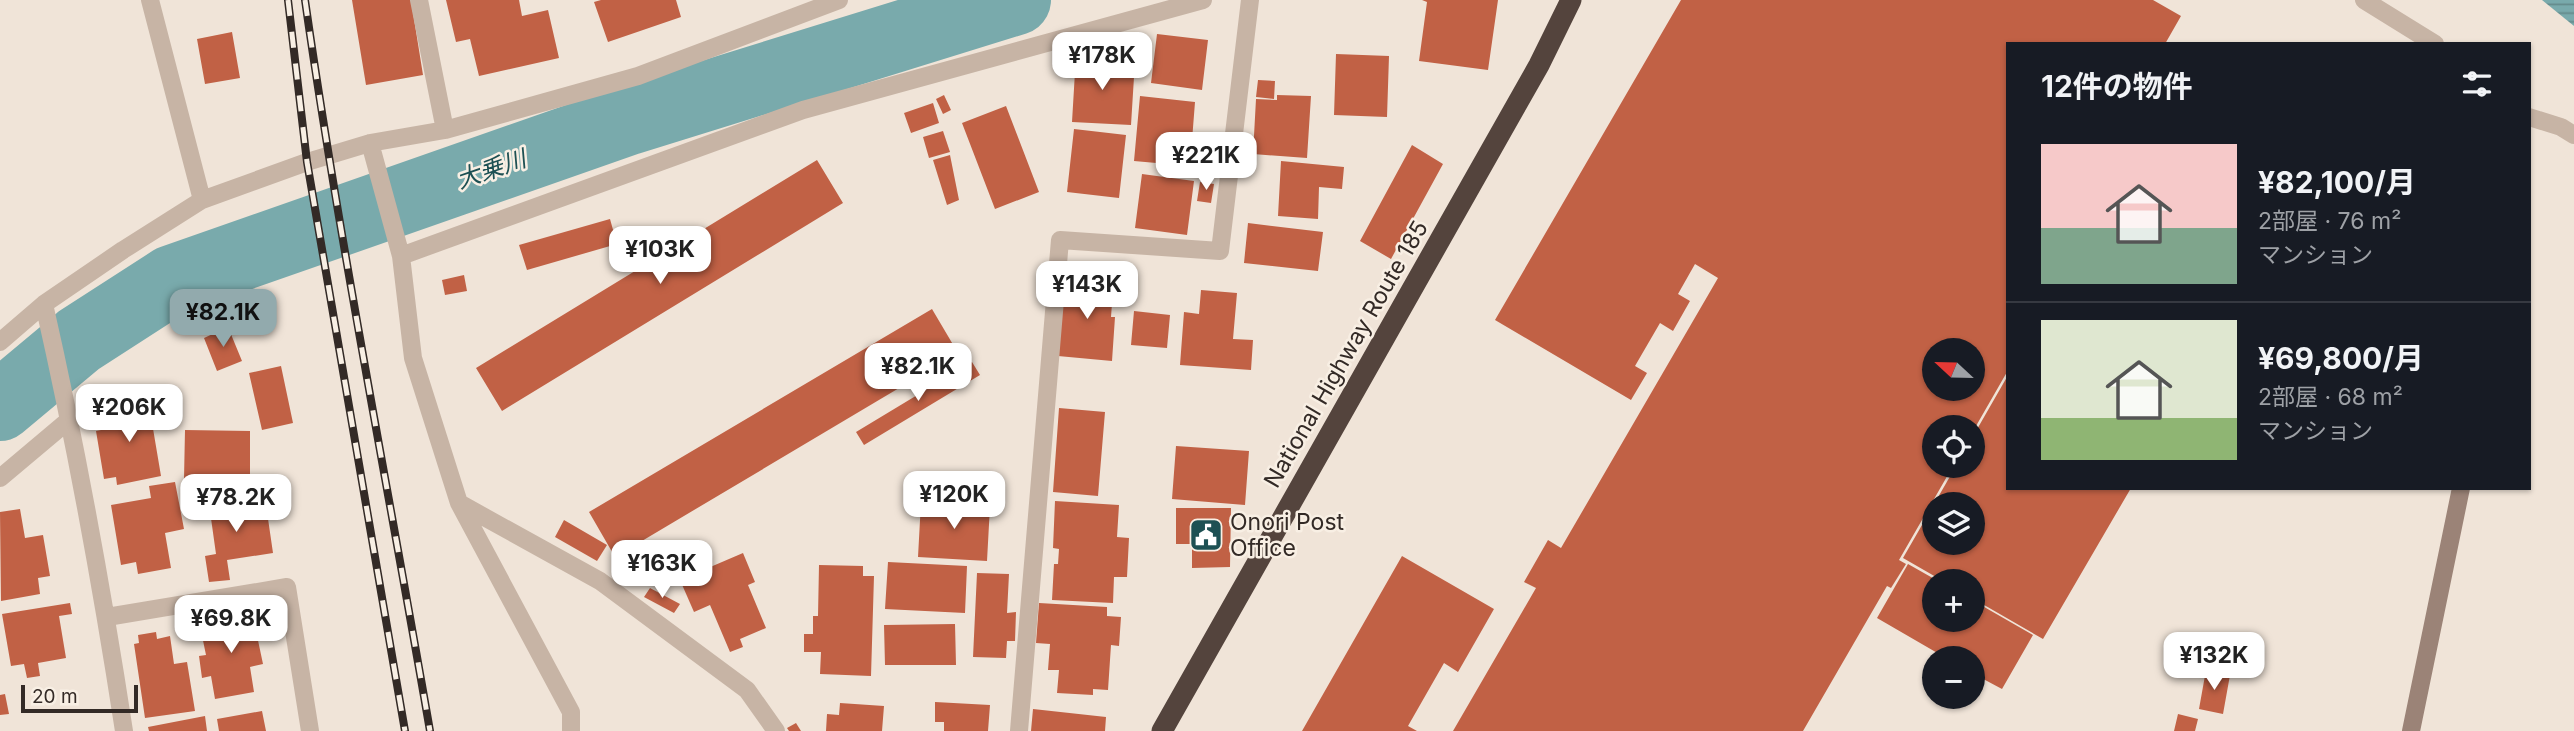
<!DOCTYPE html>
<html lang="ja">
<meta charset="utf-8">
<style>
body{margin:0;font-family:Inter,"Noto Sans JP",sans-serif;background:#20242c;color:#f1f3f6;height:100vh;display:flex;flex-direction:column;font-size:26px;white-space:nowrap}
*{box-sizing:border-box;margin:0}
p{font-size:23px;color:#9ea1a6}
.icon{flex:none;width:38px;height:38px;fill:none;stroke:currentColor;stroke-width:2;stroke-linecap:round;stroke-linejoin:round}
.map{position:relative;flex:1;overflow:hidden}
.sheet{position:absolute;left:2006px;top:42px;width:525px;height:448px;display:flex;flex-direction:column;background:#171b24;border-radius:0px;box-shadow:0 2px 5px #0004}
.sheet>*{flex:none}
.needle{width:46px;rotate:292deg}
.tools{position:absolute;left:1922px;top:338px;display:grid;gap:14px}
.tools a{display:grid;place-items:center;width:63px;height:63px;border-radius:50%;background:#171b24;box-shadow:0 2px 5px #0004;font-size:35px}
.scale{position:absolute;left:21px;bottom:18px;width:117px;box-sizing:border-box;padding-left:7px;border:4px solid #332a26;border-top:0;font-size:19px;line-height:24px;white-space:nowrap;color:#332a26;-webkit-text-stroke:5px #f8efe4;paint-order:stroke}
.price{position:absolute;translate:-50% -60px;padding:0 16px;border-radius:14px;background:#fff;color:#222;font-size:23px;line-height:46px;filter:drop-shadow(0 2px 4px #0008)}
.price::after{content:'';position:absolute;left:50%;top:42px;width:21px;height:16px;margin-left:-10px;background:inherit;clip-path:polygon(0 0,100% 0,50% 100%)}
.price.current{background:#92aaad;color:#111}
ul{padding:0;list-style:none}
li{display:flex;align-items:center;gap:21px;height:175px;padding:0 35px}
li+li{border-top:2px solid #363941}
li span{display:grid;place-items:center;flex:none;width:196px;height:140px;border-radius:0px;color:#555}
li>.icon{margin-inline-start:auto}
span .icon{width:84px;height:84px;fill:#fffc;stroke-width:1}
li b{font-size:30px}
h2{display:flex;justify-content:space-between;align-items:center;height:84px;padding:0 35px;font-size:30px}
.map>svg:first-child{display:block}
</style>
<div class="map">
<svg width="2574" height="731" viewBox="0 0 2574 731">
<defs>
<pattern id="water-rules" width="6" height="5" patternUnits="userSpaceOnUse" patternTransform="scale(1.75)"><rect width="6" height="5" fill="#79aaac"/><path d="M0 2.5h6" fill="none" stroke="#648b8c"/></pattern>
</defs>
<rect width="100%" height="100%" fill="#f0e4d8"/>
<!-- water -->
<path fill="url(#water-rules)" d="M2542 0H2574V26Z"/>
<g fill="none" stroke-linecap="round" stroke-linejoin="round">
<!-- river -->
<path stroke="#79aaac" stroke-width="70" d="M0 406 79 340 172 280 629 120 1016 0"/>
</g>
<!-- building -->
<path fill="#c16145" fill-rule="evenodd" d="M352 0H411L423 75 366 85Z
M446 0H519L522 16 548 10 559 58 479 76 470 39 456 42Z
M601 0H676L681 17 608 42 594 2Z
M1422 0H1498L1488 70 1419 61 1427 2Z
M1681 0H2153L2181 16 2165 44H2007V372L1972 433V427H1934V466H1953L1899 560 1906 564 1891 588 1887 586 1803 731H1453L1536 588 1524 582 1548 540 1561 548 1718 278 1695 264 1678 294 1690 301 1673 331 1660 323 1635 366 1647 373 1631 400 1495 320ZM1934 350H1972V388H1934Z
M232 32 240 78 205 84 197 39Z
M1157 34 1208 40 1202 90 1151 83Z
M1130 40 1139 42 1136 66 1127 65Z
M1336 54 1389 56 1387 117 1334 115Z
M1076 55 1118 58 1117 76 1134 77 1131 125 1072 122Z
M1258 80 1275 81 1274 99 1256 97Z
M944 95 951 110 943 114 936 99Z
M1277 95 1311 96 1307 158 1253 154 1256 99 1277 100Z
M1140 96 1195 102 1190 166 1134 161Z
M933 103 939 123 911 133 904 113Z
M1006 106 1039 192 995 209 962 123Z
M1074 129 1126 135 1119 198 1067 192Z
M943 131 950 152 929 158 923 137Z
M1412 145 1443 164 1391 259 1360 241Z
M950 155 959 200 947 205 933 160Z
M817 160 843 203 502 411 476 368Z
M1281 161 1344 167 1342 189 1319 187 1318 219 1278 216Z
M1142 174 1194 181 1187 235 1135 228Z
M1200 182 1214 184 1211 203 1197 201Z
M610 219 617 244 527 270 519 245Z
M1248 223 1323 232 1318 271 1244 263Z
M464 275 467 291 445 295 442 280Z
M1065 277 1098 280 1097 288 1113 290 1111 317H1115L1112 361 1058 356Z
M1201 290 1237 293 1233 339 1253 340 1251 370 1180 365 1184 312 1199 314Z
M932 309 958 353 615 557 589 512Z
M1134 311 1170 315 1167 348 1131 345Z
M228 327 242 361 217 371 204 338Z
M972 362 980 375 864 445 856 432Z
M281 366 293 423 262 430 249 373Z
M2007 377V488H2131L2043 639 1972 598V581H1943L1903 558 1956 466H1972V438ZM1934 504H1972V542H1934Z
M148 399 161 476 117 485 116 477 104 479 96 431 111 428 108 410 116 405Z
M1059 408 1105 412 1098 496 1053 492Z
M185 430 250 431V480L184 479Z
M1176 446 1249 451 1245 505 1172 499Z
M175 482 184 529 165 533 171 568 138 574 136 562 121 565 111 505 151 498 149 486Z
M237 493 239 509 266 505 273 553 227 560 230 580 209 582 205 556 216 554 208 497Z
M1055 501 1119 505 1117 537 1129 538 1127 577H1114L1113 603 1052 600 1054 564H1058L1059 549 1053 548Z
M921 502 990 506 987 561 918 557Z
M1176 508H1231L1230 567 1192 568V544H1176Z
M20 509 25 538 43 535 50 576 38 578 40 594 1 601 0 512Z
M564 520 607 545 597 561 555 537Z
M743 553 755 582 748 585 766 628 740 639 743 647 730 652 710 605 694 612 680 580Z
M1402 556 1494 609 1458 672 1444 663 1408 726 1417 731H1302Z
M888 562 967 566 965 613 885 609Z
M1908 564 1938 581H1934V620H1972V600L2033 635 2002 689 1972 673V658H1946L1877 618Z
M819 565 863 566V576H874L871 676 820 674 821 652H804V634H813V616H818Z
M977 573 1009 574 1007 613 1016 612 1015 641H1007L1006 658 973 657Z
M650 588 680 604 674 613 644 597Z
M70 603 72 614 59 616 66 658 38 663 40 676 27 678 24 664 11 666 2 614Z
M1039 603 1107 607V616L1121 617 1119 646 1111 645 1108 690 1093 689V695L1057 693 1059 670H1048L1050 644 1036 643Z
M252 612 263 664 250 667 254 692 215 699 211 676 202 678 199 656 206 655 200 626 220 622 219 619Z
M955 624 956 665H885L884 625Z
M156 632 157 639 170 636 174 664 187 662 195 711 145 718 134 644 139 643 138 635Z
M2206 670 2230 675 2223 714 2199 709Z
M5 694 9 714 0 715V695Z
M935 702 990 705 988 731H944V722H935Z
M840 703 884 706 882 731H826L827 714 839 715Z
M1033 709 1106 717 1105 731H1031Z
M262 711 266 731H219L217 719Z
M2178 714 2198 719 2195 731H2174Z
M205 716 207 731H149L148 727Z
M796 723 801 731H789L787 728Z"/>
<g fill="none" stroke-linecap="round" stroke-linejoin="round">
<!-- street -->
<path stroke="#c7b4a5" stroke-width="18" d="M150 0 202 200
M419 0 445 130
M2364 0 2435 44
M2529 117 2561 127 2574 135
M370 143 401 256
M44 304C76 445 102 588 124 731
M0 342 44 304 123 250 202 200 307 162 370 143 445 130 638 76 839 0
M0 478 69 420
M459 503 600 581 747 690 776 731
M107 617 287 587 310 731
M571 731V712L459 503 413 358 401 256 803 110 1203 0
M1019 731 1060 240 1220 251 1250 0"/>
<!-- secondary -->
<path stroke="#9b8377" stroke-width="18" d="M2411 731 2461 488"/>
<!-- highway -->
<path stroke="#54443d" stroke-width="21" d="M1162 731 1539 65 1571 0"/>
<defs>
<path id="rail" d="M288 0 307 162 405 731
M305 0C340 245 388 487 430 731"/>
</defs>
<!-- rail casing -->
<use href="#rail" stroke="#332a26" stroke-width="8"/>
<!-- rail -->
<use href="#rail" stroke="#f8efe4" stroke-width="5" stroke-dasharray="16" stroke-linecap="butt"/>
</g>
<!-- icons -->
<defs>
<symbol id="civic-square" viewBox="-11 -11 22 22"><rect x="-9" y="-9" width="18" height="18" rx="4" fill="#1d5053" stroke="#f8efe4"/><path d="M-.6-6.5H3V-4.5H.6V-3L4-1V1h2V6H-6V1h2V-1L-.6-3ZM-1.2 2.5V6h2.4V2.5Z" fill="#fff"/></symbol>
</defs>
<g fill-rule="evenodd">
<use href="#civic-square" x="1187" y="516" width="38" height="38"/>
</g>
<g text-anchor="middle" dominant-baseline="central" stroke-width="5" stroke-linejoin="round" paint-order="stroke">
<!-- street labels -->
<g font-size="23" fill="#332a26" stroke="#f8efe4">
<text transform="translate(1346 354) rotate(-60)">National Highway Route 185</text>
</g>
<!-- poi labels -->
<g font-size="23" fill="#332a26" stroke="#f8efe4" text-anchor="start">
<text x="1230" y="522">Onori Post<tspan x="1230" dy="26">Office</tspan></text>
</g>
<!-- water labels -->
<g font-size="24" font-style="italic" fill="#1d5053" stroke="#f8efe4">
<text transform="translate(491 169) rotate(-19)">大乗川</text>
</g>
</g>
</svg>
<div class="tools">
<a><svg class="needle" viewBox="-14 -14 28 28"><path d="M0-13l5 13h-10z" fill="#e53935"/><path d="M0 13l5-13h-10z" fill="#9ea1a6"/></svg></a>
<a><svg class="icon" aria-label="locate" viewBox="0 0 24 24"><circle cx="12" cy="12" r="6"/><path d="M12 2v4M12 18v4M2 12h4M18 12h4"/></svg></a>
<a><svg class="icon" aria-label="layers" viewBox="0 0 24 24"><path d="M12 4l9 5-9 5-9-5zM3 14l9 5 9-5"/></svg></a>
<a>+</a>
<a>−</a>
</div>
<div class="scale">20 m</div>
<b class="price" style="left:1102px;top:92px">¥178K</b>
<b class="price" style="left:1206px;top:192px">¥221K</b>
<b class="price" style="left:660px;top:286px">¥103K</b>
<b class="price" style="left:1087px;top:321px">¥143K</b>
<b class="price current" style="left:223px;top:349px">¥82.1K</b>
<b class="price" style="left:918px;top:403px">¥82.1K</b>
<b class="price" style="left:129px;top:444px">¥206K</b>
<b class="price" style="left:954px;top:531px">¥120K</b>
<b class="price" style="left:236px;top:534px">¥78.2K</b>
<b class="price" style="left:662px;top:600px">¥163K</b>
<b class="price" style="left:231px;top:655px">¥69.8K</b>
<b class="price" style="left:2214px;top:692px">¥132K</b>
<section class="sheet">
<h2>12件の物件<svg class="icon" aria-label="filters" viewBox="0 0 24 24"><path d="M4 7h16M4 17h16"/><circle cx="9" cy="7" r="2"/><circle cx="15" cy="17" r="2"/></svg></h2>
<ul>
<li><span style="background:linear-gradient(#f6c9c9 60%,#7fa58c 0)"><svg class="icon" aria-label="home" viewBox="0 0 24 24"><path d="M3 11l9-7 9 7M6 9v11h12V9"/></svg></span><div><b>¥82,100/月</b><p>2部屋 · 76 m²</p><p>マンション</p></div></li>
<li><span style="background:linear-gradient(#dfe7d0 70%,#8fb573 0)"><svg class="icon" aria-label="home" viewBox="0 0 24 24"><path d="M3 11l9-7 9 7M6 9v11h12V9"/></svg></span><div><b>¥69,800/月</b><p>2部屋 · 68 m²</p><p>マンション</p></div></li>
</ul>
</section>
</div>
